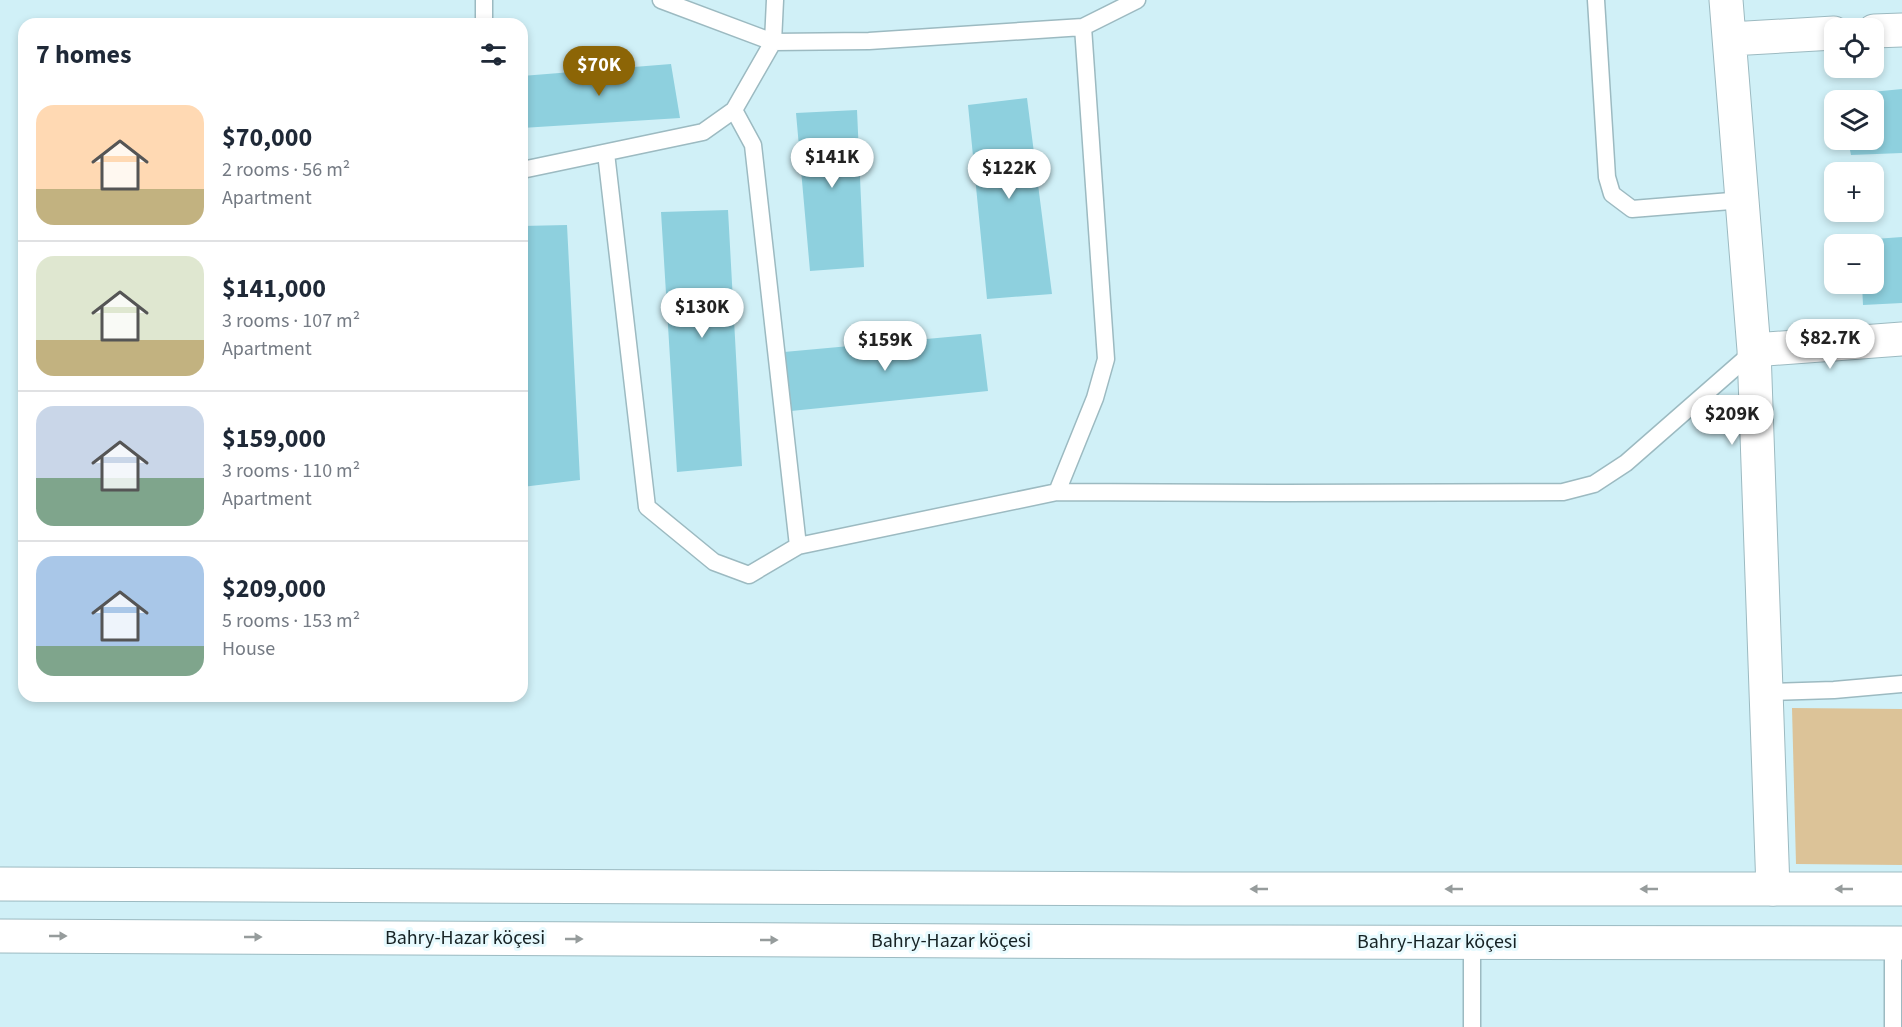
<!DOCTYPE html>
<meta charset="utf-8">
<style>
body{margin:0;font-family:"Source Sans 3",sans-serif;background:#f2f2f3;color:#1f2937;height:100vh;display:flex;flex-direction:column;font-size:22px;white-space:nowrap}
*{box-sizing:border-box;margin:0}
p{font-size:20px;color:#747a83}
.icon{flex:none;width:33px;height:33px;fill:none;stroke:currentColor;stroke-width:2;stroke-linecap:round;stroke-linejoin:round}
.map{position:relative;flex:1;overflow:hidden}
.details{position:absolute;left:18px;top:18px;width:510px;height:684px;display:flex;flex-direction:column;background:#fff;border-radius:18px;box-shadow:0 3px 9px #0003}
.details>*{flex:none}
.buttons{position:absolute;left:1824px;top:18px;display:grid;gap:12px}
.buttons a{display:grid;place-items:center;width:60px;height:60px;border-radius:12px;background:#fff;box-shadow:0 3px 9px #0003;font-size:30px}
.price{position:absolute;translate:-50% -51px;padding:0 14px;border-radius:21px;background:#fff;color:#222;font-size:20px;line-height:39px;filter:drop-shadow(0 2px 3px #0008)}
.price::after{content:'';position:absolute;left:50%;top:36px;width:18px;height:14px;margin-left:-9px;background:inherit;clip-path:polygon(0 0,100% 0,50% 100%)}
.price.on{background:#8c6506;color:#fff}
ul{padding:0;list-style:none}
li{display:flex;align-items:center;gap:18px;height:150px;padding:0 18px}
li+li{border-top:2px solid #e0e1e3}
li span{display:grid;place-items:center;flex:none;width:168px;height:120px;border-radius:18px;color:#555}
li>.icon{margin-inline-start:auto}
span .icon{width:72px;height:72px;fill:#fffc;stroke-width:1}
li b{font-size:26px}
h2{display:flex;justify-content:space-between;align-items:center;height:72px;padding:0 18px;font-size:26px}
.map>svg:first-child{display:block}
</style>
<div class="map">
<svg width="1902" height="1027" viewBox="0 0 1902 1027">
<rect width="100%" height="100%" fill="#d0f0f7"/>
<!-- green -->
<path fill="#dcc398" d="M1792 708 1902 709V865L1796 864Z"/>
<!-- building -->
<path fill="#8ed0de" d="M671 64 680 118 522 128V76Z
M1902 89V153L1851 155 1848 140H1874V100H1842L1841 95Z
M1027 98 1052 294 987 299 968 105Z
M857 110 864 267 810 271 796 113Z
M728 210 742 466 677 472 661 212Z
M567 225 580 480 522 487V226Z
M1902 237V303L1863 305 1862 284H1874V244H1861V240Z
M981 334 988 391 791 411 784 352Z"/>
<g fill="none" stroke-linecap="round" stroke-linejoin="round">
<defs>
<path id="service" d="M484 0V24
M661 0 773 42 869 41 1083 27 1137 0
M1596 0 1607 177 1612 194 1632 209 1743 200
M734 110 753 145 798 546
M606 153 647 507 714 562 749 575 798 546 1057 492 1095 398 1106 359 1083 27
M522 170 703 132 734 110 773 42 775 0
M1057 492 1286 493 1563 492 1594 484 1626 463 1754 351
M1766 692 1834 690 1902 684
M1472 942V1027
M1893 1027V943"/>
<path id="minor" d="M1726 0 1754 350 1773 889
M1874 31 1902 30
M1730 39 1834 33
M1754 350 1902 339"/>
<path id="trunk" d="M0 884 1183 889H1902
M0 936 1185 942 1902 943"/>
</defs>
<!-- service casing -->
<use href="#service" stroke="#9cbac1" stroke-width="19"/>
<!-- minor casing -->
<use href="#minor" stroke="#9cbac1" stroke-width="35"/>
<!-- trunk casing -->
<use href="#trunk" stroke="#9cbac1" stroke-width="35"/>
<!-- service -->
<use href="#service" stroke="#fff" stroke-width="16"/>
<!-- minor -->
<use href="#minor" stroke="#fff" stroke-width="33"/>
<!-- trunk -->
<use href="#trunk" stroke="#fff" stroke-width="33"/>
</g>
<!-- one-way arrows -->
<defs><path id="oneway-solid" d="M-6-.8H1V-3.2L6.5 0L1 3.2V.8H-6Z" transform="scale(1.5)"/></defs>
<g fill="#969c9c">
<use href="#oneway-solid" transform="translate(1259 889) rotate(-180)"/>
<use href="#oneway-solid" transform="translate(1454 889) rotate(-180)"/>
<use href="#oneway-solid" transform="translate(1649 889) rotate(-180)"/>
<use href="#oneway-solid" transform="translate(1844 889) rotate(180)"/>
<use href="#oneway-solid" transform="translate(58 936)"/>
<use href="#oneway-solid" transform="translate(253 937)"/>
<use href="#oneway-solid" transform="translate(574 939)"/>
<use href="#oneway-solid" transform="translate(769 940)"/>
</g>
<g text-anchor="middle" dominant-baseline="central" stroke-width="6" stroke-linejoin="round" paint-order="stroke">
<!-- street labels -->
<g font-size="20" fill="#162224" stroke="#e7fafe">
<text x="465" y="938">Bahry-Hazar köçesi</text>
<text x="951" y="941">Bahry-Hazar köçesi</text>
<text x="1437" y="942">Bahry-Hazar köçesi</text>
</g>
</g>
</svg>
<div class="buttons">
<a><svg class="icon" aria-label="locate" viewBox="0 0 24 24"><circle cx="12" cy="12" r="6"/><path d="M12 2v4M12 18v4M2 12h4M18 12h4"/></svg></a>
<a><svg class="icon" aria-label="layers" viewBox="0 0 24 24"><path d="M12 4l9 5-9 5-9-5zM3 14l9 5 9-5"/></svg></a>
<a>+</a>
<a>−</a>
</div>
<b class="price on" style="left:599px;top:97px">$70K</b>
<b class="price" style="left:832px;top:189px">$141K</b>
<b class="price" style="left:1009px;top:200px">$122K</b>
<b class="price" style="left:702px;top:339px">$130K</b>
<b class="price" style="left:1830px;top:370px">$82.7K</b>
<b class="price" style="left:885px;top:372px">$159K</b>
<b class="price" style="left:1732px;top:446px">$209K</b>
<section class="details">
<h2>7 homes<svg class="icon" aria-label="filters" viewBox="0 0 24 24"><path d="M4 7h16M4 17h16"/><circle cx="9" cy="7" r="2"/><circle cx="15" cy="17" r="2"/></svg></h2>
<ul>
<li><span style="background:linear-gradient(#ffd9b3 70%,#c2b280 0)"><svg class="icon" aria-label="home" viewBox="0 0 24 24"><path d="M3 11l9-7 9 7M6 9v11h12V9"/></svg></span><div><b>$70,000</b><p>2 rooms · 56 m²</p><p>Apartment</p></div></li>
<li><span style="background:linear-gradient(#dfe7d0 70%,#c2b280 0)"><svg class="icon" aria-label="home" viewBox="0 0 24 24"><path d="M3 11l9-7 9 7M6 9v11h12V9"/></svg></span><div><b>$141,000</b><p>3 rooms · 107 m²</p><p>Apartment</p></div></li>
<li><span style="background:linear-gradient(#c9d6e8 60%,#7fa58c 0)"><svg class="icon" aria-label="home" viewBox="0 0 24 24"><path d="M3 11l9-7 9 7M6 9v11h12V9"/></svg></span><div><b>$159,000</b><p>3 rooms · 110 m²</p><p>Apartment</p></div></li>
<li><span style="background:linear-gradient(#a9c7e8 75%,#7fa58c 0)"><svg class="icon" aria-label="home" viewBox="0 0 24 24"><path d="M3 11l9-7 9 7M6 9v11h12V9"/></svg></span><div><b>$209,000</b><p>5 rooms · 153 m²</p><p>House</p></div></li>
</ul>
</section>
</div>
